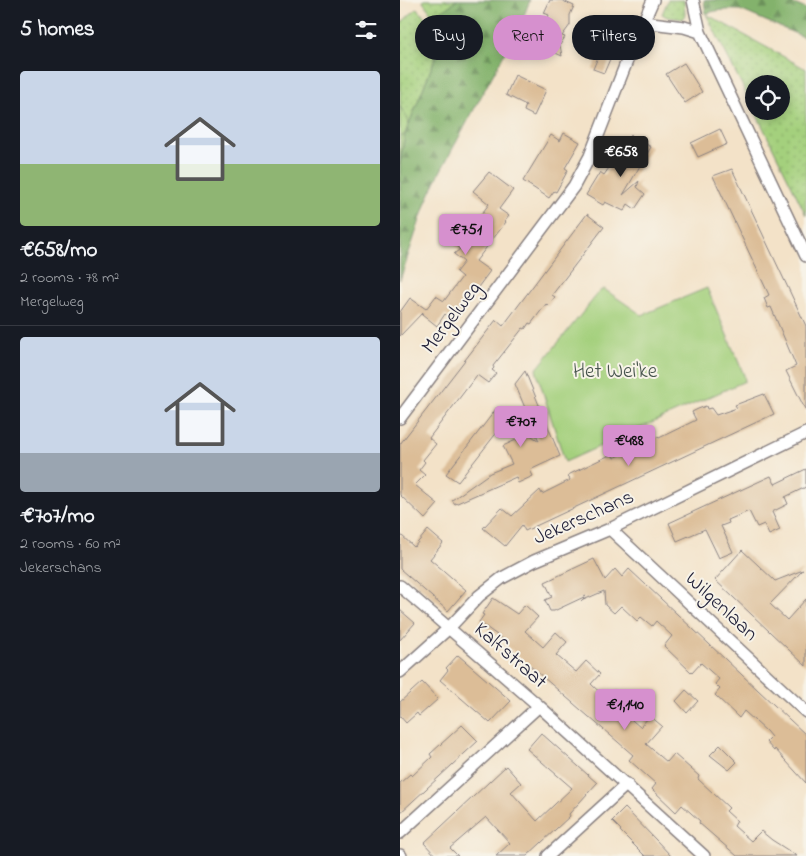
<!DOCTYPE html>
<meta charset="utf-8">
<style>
body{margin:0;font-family:"Indie Flower",sans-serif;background:#20242c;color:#f1f3f6;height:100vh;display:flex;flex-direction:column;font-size:19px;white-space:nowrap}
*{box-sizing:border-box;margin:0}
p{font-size:16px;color:#9ea1a6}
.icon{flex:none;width:28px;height:28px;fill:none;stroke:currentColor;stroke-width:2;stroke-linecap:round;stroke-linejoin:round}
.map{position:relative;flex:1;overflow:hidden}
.sheet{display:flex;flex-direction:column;background:#171b24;width:400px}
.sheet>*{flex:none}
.guide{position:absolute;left:15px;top:15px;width:315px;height:45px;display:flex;gap:10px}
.buttons{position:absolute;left:345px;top:75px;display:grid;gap:10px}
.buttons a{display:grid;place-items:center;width:45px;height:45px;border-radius:50%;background:#171b24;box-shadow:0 2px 8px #0003;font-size:25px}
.price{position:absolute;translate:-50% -42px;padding:0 11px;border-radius:5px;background:#d690ce;color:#111;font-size:16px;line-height:32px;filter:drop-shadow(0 1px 2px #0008)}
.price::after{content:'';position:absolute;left:50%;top:30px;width:15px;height:11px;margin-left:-8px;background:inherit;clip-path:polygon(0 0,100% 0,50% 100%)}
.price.current{background:#222;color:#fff}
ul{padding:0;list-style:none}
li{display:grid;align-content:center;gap:10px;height:265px;padding:0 20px}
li+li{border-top:1px solid #363941}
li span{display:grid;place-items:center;height:155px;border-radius:5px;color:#555}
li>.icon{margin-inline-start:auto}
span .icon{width:90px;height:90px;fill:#fffc;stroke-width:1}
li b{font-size:21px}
h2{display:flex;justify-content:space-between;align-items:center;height:60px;padding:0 20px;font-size:21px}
.chip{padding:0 18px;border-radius:22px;background:#171b24;box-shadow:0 2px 8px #0003;font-size:18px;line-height:45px}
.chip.current{background:#d690ce;color:#111}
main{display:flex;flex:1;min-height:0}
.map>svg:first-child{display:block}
</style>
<main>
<section class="sheet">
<h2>5 homes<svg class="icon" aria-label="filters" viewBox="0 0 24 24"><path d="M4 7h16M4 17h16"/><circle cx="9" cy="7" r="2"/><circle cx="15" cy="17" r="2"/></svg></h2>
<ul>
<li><span style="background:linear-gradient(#c9d6e8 60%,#8fb573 0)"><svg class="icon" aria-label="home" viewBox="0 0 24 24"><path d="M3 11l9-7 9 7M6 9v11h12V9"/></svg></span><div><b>€658/mo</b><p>2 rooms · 78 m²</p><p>Mergelweg</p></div></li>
<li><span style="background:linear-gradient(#c9d6e8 75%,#9aa5b1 0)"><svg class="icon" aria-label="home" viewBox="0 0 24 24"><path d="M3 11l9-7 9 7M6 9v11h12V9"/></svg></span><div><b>€707/mo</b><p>2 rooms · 60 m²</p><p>Jekerschans</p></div></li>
</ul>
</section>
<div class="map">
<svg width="406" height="856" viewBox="0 0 406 856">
<defs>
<pattern id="grass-dots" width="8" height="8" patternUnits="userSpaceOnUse" patternTransform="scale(1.25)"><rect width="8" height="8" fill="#a4d07d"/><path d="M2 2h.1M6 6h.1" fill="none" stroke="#8db26d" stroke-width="1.8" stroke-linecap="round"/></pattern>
<pattern id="forest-firs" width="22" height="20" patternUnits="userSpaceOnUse" patternTransform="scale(1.25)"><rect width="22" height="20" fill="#83b26c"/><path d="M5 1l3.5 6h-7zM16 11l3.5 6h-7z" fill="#6b905a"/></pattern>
</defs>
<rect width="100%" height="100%" fill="#f7f3e8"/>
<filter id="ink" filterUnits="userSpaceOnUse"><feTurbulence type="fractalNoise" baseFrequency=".02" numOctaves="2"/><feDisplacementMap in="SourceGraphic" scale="10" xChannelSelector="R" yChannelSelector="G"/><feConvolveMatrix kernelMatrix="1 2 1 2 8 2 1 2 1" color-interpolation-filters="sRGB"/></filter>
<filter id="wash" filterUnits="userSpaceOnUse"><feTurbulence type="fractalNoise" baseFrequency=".0096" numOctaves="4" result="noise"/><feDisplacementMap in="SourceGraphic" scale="20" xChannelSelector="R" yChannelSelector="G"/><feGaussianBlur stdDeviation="1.12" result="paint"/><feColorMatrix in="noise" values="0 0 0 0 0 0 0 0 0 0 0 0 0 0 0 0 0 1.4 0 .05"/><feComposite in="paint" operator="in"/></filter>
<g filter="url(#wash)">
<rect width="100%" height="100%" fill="#f3e2c8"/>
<!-- grass -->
<path fill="url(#grass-dots)" stroke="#63795c" d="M24 0H57L51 5 46 31 5 134 0 165V24L17 8 30 23 34 17 23 2Z
M268 0H284L285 15 282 19 267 17 262 14Z
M306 14 406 69V215L355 111H381V84H354V109Z"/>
<!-- forest -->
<path fill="url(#forest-firs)" stroke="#526a54" d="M57 0H130L121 23 39 174 26 202 0 280V165L5 134 46 31 34 17Z
M304 0H385L406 9V38L340 10C330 10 316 9 306 14Z"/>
<!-- park -->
<path fill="#a4d07d" stroke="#63795c" d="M0 106 9 122 5 134 0 137Z
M307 288 344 375 345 381 165 462 136 370 200 291 204 289 242 315Z"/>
<g id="blocks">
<!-- building -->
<path fill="#dcbd97" d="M150 0H161L174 6 170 15V25L162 36 165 37 160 45 162 56 136 44 149 15 144 13Z
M211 24 222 28 217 42 206 38Z
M199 55 210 59 204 73 193 69Z
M284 63 302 92 285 103 266 74Z
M115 75 146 90 134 116 124 111 126 105 106 95Z
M320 129 327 144 298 157 291 143Z
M164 133 180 142 165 168 168 170 156 192 154 191 149 198 123 181 151 135 160 141Z
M231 135 251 147 223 195 239 181 237 187 245 194 235 209 228 204 224 211 205 202 203 205 186 195 200 172 204 175 211 165 212 167Z
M332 169 406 326V411L386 371 396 366 371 307 368 308 364 298 369 295 313 176Z
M89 172 113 190 99 209 109 216 105 221 106 222 76 261 90 271 53 321 45 314 37 326 22 314 23 312 0 336V312L10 298 26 309 36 296 44 301 62 277 56 272 64 262 54 254 60 249 51 242 66 218 74 224 89 204 73 191Z
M187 214 204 227 152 295 155 297 148 306 146 304 131 324 129 323 125 329 123 328 93 366 94 368 92 370 96 373 88 383 77 375 29 438 36 444 23 460 25 462 19 470 25 475 15 485 38 504 25 519 0 495V444L96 320 103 326Z
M125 371 160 456 130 470 133 476 118 483 116 477 55 504 52 500 90 473 112 464 103 446 129 434 139 441 115 384Z
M364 394 374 414 125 531 122 525 105 546 83 528 102 508 112 516 140 490 142 494 170 480 168 475 212 454 214 458 237 447 235 443 258 437 259 438 296 420 292 412 298 409 306 406 307 409 311 408 316 415 337 408 335 405Z
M97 408 109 417 58 482 46 474Z
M406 469V487L385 497 388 504 372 512 380 530 369 535 364 524 357 527 349 511 328 520 329 523 321 526 333 552 319 558 305 529 277 541 269 523 371 476 375 484Z
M28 530 43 543 30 559 66 590 48 611 0 569V534L14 547Z
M342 550 375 581 403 570 370 604 387 620 406 599V666L315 580Z
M194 559 205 580 215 569 222 577 229 569 406 735V783L375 749 374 751 366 742 371 737 366 731 344 711 339 718 315 695 320 689 315 684 319 679 301 663 292 673 264 646 272 636 256 621 252 626 241 617 237 621 221 606 214 613 205 605 204 591 181 601 186 596 154 611H150L145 600 152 597 145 582Z
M93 598 117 614 125 605 138 617 125 631 143 647 156 632 167 642 156 655 176 672 186 661 200 674 191 684 209 701 218 690 228 700 220 710 240 727 250 716 262 726 246 744 267 762 274 754 299 776 298 779 329 808 326 811 337 821 334 826 351 841 361 831 372 840 397 856H337L299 823 300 821 282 805 276 812 252 789 256 784 229 760 233 755 106 645 108 643 79 622 84 615 82 614Z
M0 610 15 623 0 640Z
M58 655 111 701 90 723 40 680 48 670 46 668Z
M22 682 38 699 19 716 17 713 6 723 0 716V702Z
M286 690 298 701 287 713 276 701Z
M62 725 78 741 0 813V783L10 774 12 776 32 757 30 754Z
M141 733 197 783 169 814 170 816 127 856H96L110 843 86 817 50 848 58 856H36L24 843 106 766 121 783 111 792 137 821 172 788 127 749Z
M320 745 337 762 329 770 310 755Z
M225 808 256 840 271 856H245L220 831 221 830 212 821Z"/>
</g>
</g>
<g filter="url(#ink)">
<use href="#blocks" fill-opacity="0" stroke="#8a8282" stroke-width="1"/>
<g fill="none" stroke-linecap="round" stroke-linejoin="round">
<defs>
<path id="street" d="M293 0 300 32 406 256
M243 22 284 27 300 32
M0 418 174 186 190 156 232 48 253 0
M210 529 406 712
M0 586 139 706 304 856
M0 672 49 628 79 596 102 578 134 561 210 529 406 433
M0 833 139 706
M0 855 1 856
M148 856 227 784"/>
</defs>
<!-- street casing -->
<use href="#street" stroke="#8a8282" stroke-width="14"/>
<!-- street -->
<use href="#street" stroke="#fff" stroke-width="11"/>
</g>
</g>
<g text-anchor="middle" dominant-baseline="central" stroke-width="4" stroke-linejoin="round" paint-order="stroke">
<!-- street labels -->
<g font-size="21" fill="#22223b" stroke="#f7f3e8">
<text transform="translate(52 318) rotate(-53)">Mergelweg</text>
<text transform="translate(184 518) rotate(-24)">Jekerschans</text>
<text transform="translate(321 607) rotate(43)">Wilgenlaan</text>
<text transform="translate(110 656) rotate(41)">Kalfstraat</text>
</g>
<!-- park labels -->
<g font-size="21" fill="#49564f" stroke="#f7f3e8">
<text x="215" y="372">Het Wei'ke</text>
</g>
</g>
</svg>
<div class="buttons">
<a><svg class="icon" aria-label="locate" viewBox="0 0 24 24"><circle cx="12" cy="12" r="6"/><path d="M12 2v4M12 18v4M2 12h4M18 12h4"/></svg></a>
</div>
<b class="price current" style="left:221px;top:178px">€658</b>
<b class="price" style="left:66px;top:256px">€751</b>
<b class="price" style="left:121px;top:448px">€707</b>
<b class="price" style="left:229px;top:467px">€488</b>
<b class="price" style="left:225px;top:731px">€1,140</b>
<div class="guide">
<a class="chip">Buy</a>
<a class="chip current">Rent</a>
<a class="chip">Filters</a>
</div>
</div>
</main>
